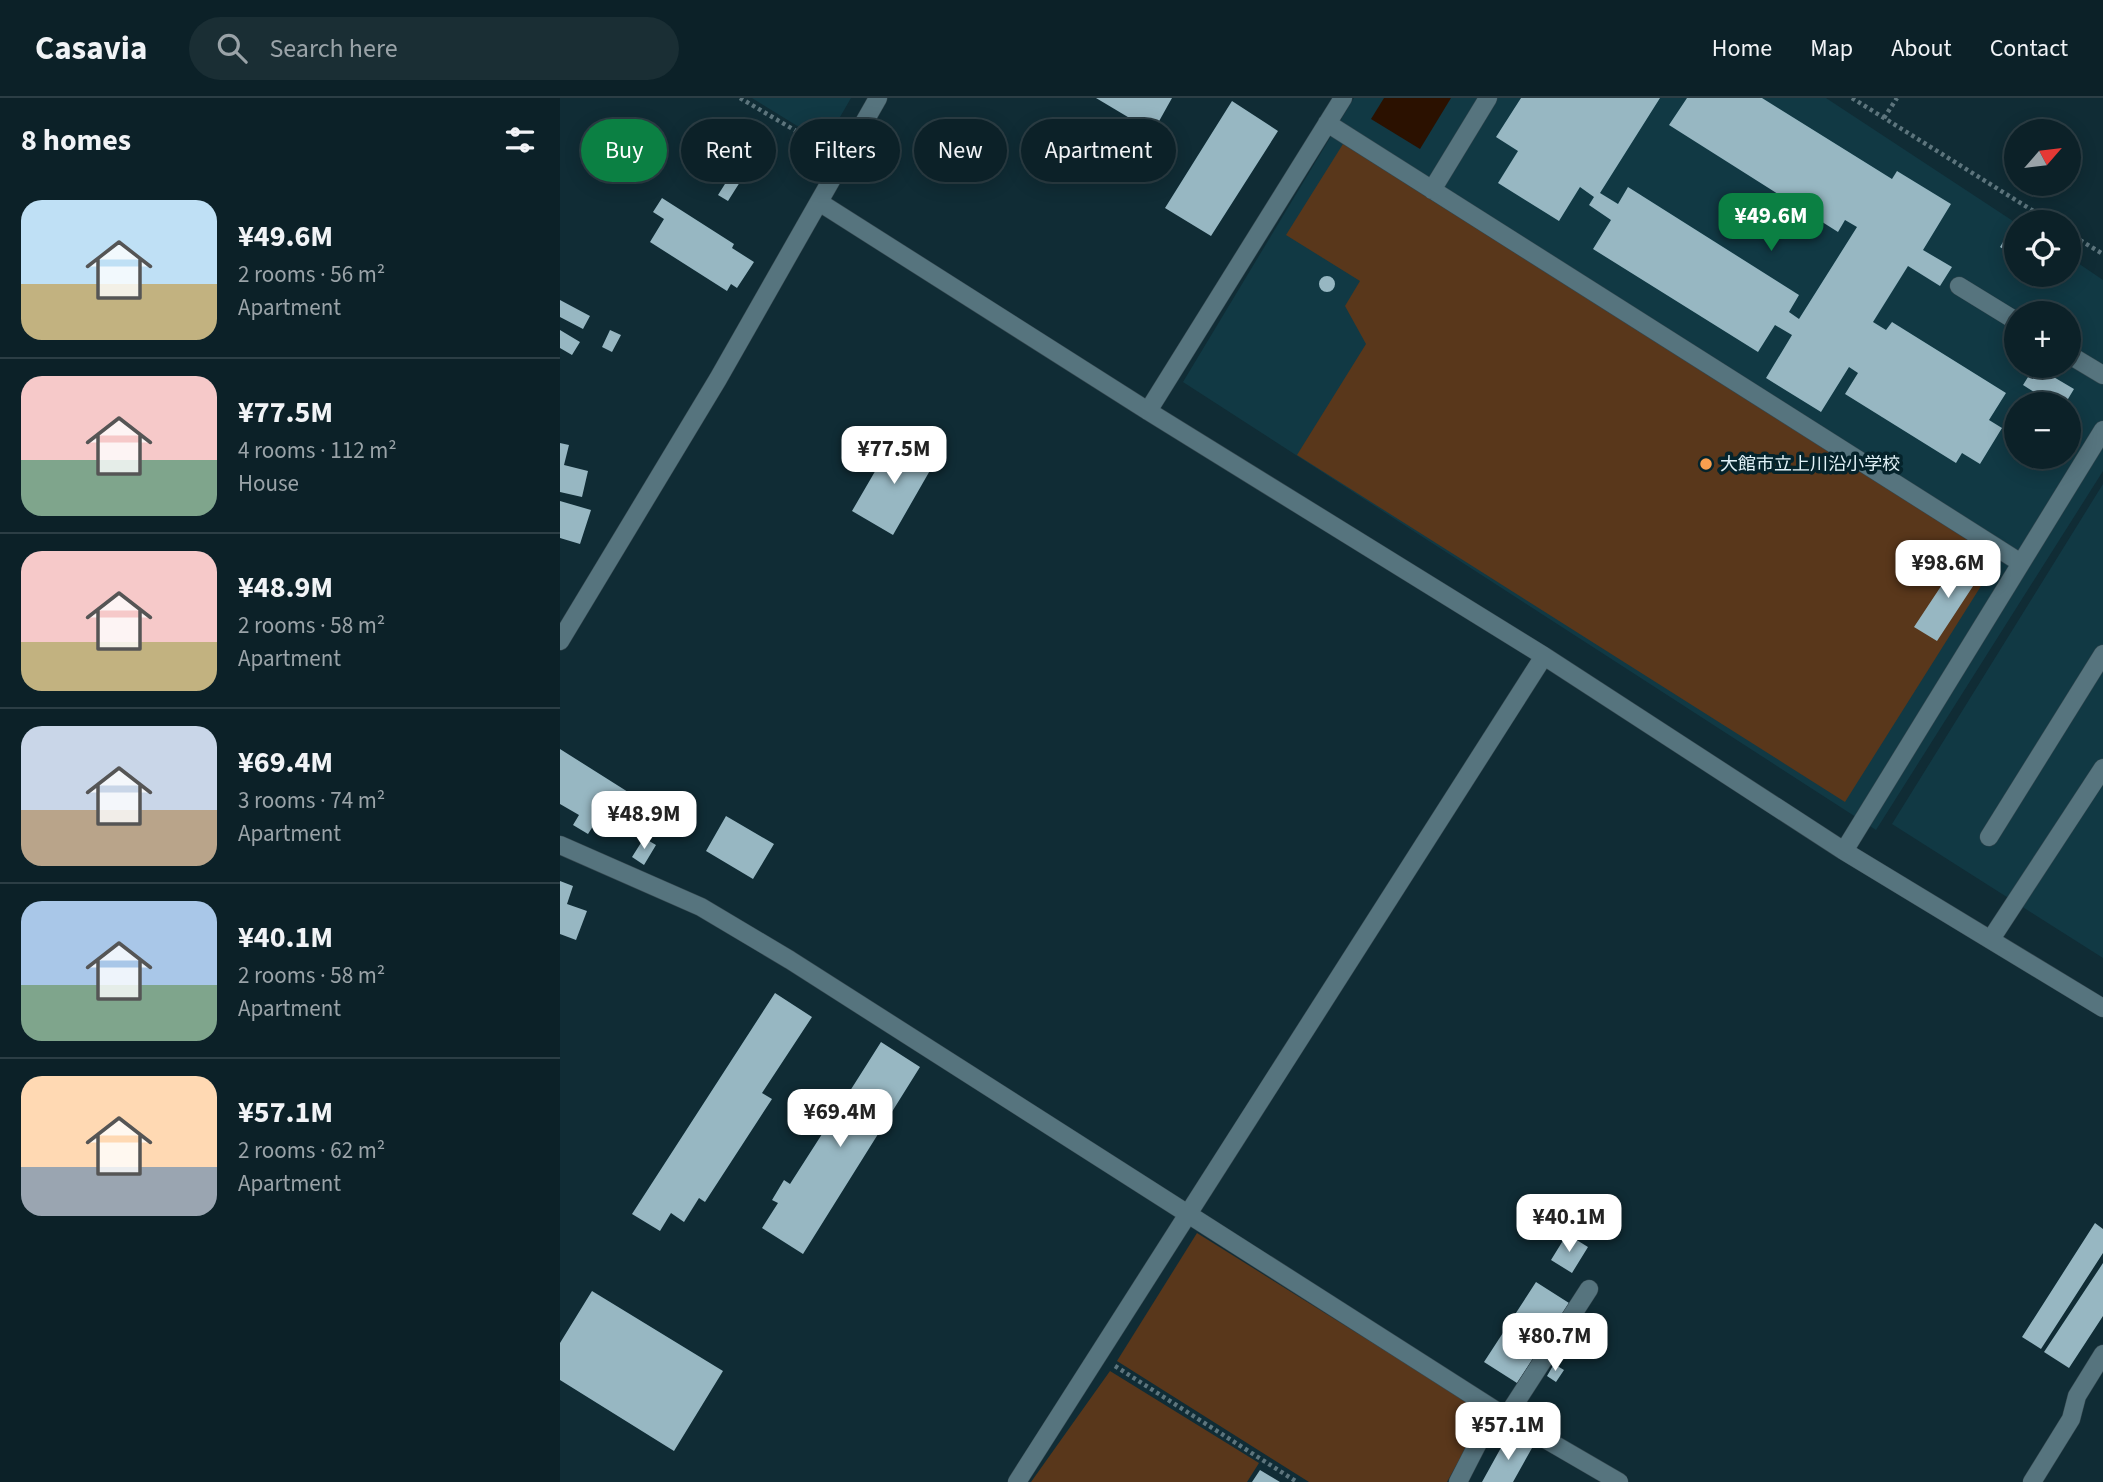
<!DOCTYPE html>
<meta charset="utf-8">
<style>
body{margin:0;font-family:"Source Sans 3","Noto Sans JP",sans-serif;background:#1a2e34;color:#f1f3f6;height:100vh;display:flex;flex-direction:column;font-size:26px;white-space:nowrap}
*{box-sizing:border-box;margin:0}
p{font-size:23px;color:#9aa3a8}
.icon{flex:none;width:38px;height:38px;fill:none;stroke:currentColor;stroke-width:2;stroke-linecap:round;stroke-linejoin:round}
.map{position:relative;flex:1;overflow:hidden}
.drawer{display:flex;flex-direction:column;background:#0c2128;width:560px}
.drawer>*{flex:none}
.hud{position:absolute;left:21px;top:21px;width:665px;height:63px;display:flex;gap:14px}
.needle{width:46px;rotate:62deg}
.controls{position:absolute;left:1444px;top:21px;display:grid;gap:14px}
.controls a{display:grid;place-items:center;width:77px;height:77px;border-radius:50%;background:#0c2128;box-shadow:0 4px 18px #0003,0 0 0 2px #2c3e45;font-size:35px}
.price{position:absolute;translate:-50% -60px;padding:0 16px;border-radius:14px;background:#fff;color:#222;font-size:23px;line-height:46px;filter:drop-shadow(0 2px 4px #0008)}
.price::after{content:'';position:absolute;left:50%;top:42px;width:21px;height:16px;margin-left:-10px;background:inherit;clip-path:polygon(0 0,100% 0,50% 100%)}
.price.on{background:#0b8043;color:#fff}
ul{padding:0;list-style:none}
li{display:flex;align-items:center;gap:21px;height:175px;padding:0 21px}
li+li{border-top:2px solid #2c3e45}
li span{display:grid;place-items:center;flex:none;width:196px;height:140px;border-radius:21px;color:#555}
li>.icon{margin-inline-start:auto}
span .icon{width:84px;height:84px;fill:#fffc;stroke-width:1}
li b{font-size:30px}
h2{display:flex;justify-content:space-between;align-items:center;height:84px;padding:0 21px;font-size:30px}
.tag{padding:0 24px;border-radius:32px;background:#0c2128;box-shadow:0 4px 18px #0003,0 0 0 2px #2c3e45;font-size:24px;line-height:63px}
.tag.on{background:#0b8043;color:#fff}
header{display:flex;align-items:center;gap:42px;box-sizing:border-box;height:98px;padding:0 35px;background:#0c2128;border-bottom:2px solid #2c3e45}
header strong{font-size:33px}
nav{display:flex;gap:38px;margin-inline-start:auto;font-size:24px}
.search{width:490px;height:63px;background:#1a2e34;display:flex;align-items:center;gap:18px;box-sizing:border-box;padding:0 24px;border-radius:38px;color:#9aa3a8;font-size:26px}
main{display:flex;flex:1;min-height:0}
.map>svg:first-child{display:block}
</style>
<header>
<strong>Casavia</strong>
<div class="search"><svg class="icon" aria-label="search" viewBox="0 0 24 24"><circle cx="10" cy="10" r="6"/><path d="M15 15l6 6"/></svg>Search here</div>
<nav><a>Home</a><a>Map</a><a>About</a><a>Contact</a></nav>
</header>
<main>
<section class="drawer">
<h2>8 homes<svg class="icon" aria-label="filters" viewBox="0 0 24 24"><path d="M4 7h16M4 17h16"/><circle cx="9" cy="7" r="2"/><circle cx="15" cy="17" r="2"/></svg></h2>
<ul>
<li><span style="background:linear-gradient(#bfe0f5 60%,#c2b280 0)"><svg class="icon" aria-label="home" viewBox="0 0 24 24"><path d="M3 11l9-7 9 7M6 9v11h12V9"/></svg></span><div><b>¥49.6M</b><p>2 rooms · 56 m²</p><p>Apartment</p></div></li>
<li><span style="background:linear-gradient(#f6c9c9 60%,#7fa58c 0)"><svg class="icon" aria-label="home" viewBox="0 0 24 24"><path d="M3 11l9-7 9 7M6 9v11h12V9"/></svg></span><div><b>¥77.5M</b><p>4 rooms · 112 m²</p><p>House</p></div></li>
<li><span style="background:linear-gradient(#f6c9c9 65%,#c2b280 0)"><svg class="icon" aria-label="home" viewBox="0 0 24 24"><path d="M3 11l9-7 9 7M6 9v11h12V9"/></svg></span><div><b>¥48.9M</b><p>2 rooms · 58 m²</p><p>Apartment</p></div></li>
<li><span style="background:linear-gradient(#c9d6e8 60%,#b9a48a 0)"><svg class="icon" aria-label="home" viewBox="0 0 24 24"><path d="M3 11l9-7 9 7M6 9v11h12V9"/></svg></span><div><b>¥69.4M</b><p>3 rooms · 74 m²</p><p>Apartment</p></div></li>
<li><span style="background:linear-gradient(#a9c7e8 60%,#7fa58c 0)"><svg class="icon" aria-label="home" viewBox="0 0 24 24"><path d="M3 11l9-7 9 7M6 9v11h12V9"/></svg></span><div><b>¥40.1M</b><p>2 rooms · 58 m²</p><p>Apartment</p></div></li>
<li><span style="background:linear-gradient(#ffd9b3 65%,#9aa5b1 0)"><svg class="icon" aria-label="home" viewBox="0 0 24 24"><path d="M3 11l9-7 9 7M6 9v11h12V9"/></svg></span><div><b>¥57.1M</b><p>2 rooms · 62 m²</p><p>Apartment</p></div></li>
</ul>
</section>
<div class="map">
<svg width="1543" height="1384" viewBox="0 0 1543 1384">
<rect width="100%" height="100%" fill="#102c35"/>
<!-- built -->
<path fill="#113944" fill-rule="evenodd" d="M192 0H291L265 45Z
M794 0H1266L1456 125V177H1508L1509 159 1543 182V373L1316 732 623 284ZM1456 215H1508V268H1456ZM1456 306H1508V359H1456Z
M1543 386V860L1332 726Z"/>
<!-- green -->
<path fill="#59371b" d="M783 46 1438 461 1285 704 737 357 806 246 785 208 800 183 726 137Z
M637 1135 925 1315 887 1384H749L557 1263Z
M550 1273 699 1365 687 1384H471Z"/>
<!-- water -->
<path fill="#2b1100" d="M824 0H891L860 51 811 21Z"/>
<!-- building -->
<path fill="#97b7c2" d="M536 0H612L593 34Z
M961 0H1100L1040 95 1058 106 1068 89 1239 197 1229 214 1239 221 1297 129 1285 122 1278 134 1109 27 1127 0H1202L1332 81 1337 73 1391 106 1363 152 1392 169 1380 188 1348 168 1313 224 1326 232 1332 224 1446 295 1429 322 1442 330 1420 366 1402 355 1396 365 1285 296 1298 275 1289 269 1261 314 1206 280 1232 237 1215 227 1198 254 1033 151 1051 122 1029 107 1034 99 1020 89 999 123 938 85 958 53 936 39Z
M672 3 718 33 651 138 605 110Z
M170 78 180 84 168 103 158 97Z
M102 100 174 146 172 150 194 164 177 190 171 186 167 193 90 144 104 121 93 114Z
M1449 134 1456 139V159L1440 149Z
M759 186a8 8 0 1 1 16 0a8 8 0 1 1-16 0Z
M0 202 30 218 23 231 0 219Z
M0 232 20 244 12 257 0 250Z
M50 232 61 237 52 254 42 249Z
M1475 268 1514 291 1505 306H1493L1463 287Z
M335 339 376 362 333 437 292 413Z
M0 345 9 347 4 367 28 373 22 399 0 394Z
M0 403 31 412 20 446 0 440Z
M1399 461 1421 476 1377 543 1354 529Z
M0 651 76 699 53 736 35 725 28 736 13 727 19 717 0 706Z
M166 718 214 746 193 781 146 753Z
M84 740 96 747 84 767 72 759Z
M0 783 13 788 7 806 27 813 16 842 0 836Z
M215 895 252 919 202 995 212 1001 145 1104 139 1100 124 1124 111 1115 100 1133 72 1116Z
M321 944 360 969 243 1156 202 1130 218 1105 212 1102 224 1082 230 1086 264 1033 257 1029 269 1010 276 1015Z
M1535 1125 1543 1131V1155L1481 1251 1462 1239Z
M1007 1136 1028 1149 1012 1175 991 1162Z
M1543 1165V1218L1509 1270 1484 1254Z
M976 1184 1009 1205 957 1285 924 1264Z
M32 1193 163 1273 114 1353 0 1282V1245Z
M994 1266 1004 1272 996 1284 987 1278Z
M948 1337 972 1350 953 1384H922Z
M700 1372 720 1384H692Z"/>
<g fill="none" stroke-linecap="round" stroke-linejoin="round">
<defs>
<path id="minor" d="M767 25 1461 465
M872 92 928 0
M259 104 588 313 984 558 1284 753 1543 910
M1399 188 1456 223
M1508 256 1543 277
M588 313 783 0
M0 543 158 281 318 0
M1429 739 1543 556
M0 747 141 809 230 862 935 1312 1059 1384
M1284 753 1543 332
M1431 841 1543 670
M947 1318 1029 1191
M457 1384 984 558
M898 1384 935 1312
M1472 1384 1511 1321 1517 1298 1543 1256"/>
</defs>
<!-- minor casing -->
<use href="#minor" stroke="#364951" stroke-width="19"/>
<!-- path -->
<path stroke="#5d757d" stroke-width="4.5" stroke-dasharray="3.5 3.5" stroke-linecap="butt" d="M180 0 265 50
M1292 0 1491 124
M1324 20 1337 0
M1508 135 1543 156
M555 1268 737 1384"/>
<!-- minor -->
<use href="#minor" stroke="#56747e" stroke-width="18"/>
</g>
<!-- markers -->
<circle fill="#fa9f4f" stroke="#05232b" stroke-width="2.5" cx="1146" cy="366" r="7"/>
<g text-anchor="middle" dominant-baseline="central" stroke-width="7" stroke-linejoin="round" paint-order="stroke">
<!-- poi labels -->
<g font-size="18" fill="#e1f1f7" stroke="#05232b" text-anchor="start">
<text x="1160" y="366">大館市立上川沿小学校</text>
</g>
</g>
</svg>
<div class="controls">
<a><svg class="needle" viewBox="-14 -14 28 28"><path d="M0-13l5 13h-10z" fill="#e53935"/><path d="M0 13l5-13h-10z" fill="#9aa3a8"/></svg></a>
<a><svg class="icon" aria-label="locate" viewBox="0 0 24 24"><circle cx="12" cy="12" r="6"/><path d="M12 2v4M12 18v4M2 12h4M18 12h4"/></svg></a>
<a>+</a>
<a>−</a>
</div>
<b class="price on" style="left:1211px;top:155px">¥49.6M</b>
<b class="price" style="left:334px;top:388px">¥77.5M</b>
<b class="price" style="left:1388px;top:502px">¥98.6M</b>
<b class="price" style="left:84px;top:753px">¥48.9M</b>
<b class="price" style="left:280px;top:1051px">¥69.4M</b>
<b class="price" style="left:1009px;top:1156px">¥40.1M</b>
<b class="price" style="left:995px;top:1275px">¥80.7M</b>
<b class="price" style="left:948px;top:1364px">¥57.1M</b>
<div class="hud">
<a class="tag on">Buy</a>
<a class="tag">Rent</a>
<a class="tag">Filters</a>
<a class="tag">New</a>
<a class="tag">Apartment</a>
</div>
</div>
</main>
